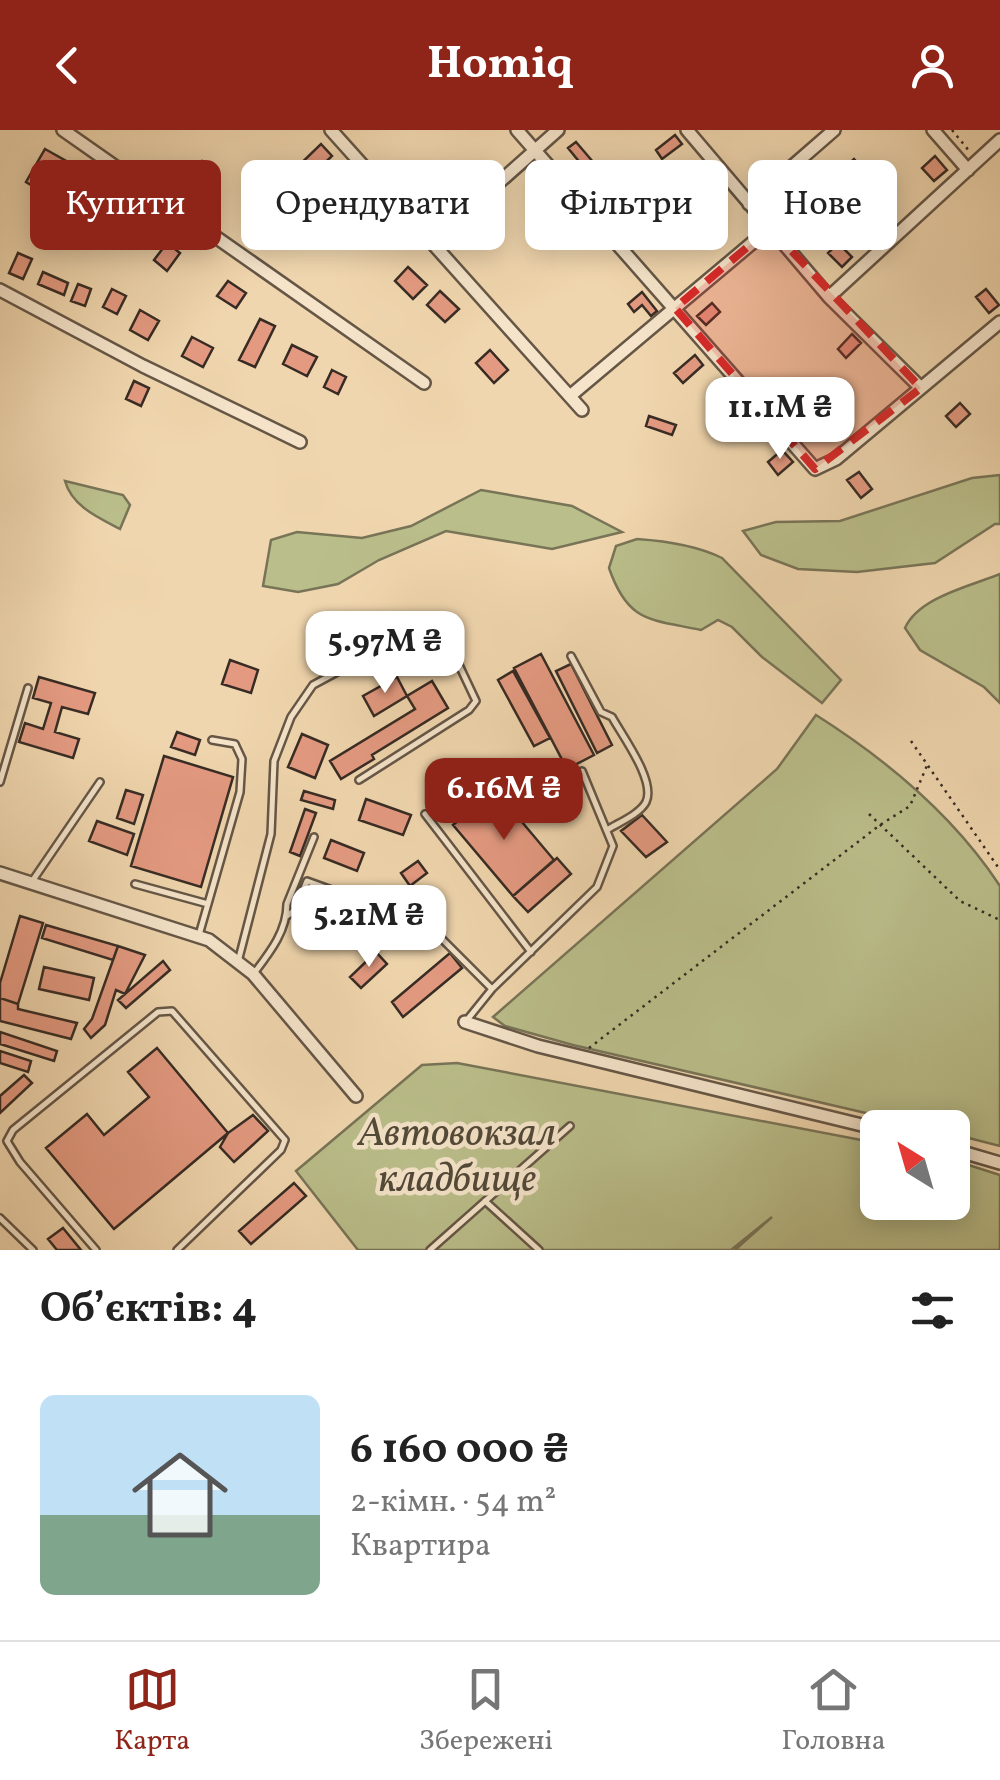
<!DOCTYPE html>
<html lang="uk">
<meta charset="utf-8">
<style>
body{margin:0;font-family:Vollkorn,serif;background:#f2f2f2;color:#222;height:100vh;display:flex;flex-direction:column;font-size:38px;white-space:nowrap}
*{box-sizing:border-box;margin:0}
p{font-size:32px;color:#767676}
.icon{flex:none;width:55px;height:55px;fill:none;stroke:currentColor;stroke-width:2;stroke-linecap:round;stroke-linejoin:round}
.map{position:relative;height:1120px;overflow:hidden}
.side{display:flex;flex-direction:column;background:#fff;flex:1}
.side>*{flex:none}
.top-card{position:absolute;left:30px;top:30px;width:940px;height:90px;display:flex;gap:20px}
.needle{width:65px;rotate:323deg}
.controls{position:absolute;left:860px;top:980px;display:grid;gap:20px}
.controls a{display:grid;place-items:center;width:110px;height:110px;border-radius:15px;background:#fff;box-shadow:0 5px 25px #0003;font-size:50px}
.price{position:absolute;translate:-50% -85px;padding:0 22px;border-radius:20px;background:#fff;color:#222;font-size:32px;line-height:65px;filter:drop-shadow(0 2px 5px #0008)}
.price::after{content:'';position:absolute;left:50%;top:60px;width:30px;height:22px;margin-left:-15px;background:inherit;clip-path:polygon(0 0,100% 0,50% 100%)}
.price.selected{background:#8f2418;color:#fff}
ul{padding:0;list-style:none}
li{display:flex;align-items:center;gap:30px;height:250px;padding:0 40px}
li+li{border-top:2px solid #e0e0e0}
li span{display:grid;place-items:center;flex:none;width:280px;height:200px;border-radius:15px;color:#555}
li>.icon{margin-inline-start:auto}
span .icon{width:120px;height:120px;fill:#fffc;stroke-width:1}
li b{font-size:42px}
h2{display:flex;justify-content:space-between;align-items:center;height:120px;padding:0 40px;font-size:42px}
.tag{padding:0 35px;border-radius:15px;background:#fff;box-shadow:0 5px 25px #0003;font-size:35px;line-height:90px}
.tag.selected{background:#8f2418;color:#fff}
header{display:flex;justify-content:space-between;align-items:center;height:130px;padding:0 40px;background:#8f2418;color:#fff;font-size:45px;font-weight:700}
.tab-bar{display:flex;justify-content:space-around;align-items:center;height:140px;border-top:2px solid #e0e0e0;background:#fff;font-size:28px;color:#767676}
.tab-bar a{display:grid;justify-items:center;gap:5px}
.tab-bar .selected{color:#8f2418}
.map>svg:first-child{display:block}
</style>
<header><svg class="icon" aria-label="back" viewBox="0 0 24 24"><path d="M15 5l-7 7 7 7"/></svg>Homiq<svg class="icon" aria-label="person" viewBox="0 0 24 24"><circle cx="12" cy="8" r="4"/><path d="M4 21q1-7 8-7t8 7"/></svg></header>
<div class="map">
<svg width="1000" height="1120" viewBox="0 0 1000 1120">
<rect width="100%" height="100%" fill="#f0d6ae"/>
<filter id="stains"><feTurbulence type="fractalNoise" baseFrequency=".002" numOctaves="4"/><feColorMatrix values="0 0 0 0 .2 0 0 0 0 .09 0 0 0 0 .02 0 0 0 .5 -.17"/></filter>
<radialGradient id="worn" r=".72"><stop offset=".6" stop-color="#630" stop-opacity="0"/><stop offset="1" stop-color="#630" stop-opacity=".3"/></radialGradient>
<!-- green -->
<path fill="#babe8a" stroke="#787457" stroke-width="2.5" d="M1000 345V394H995L935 433 857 442 798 439 761 425 743 401 776 392 840 391 972 348Z
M65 351 123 365 130 375 120 399C97 387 72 376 65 351Z
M481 360 572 376 622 402 552 419 446 401 379 430 338 454 298 462 263 456 271 410 297 402 362 408 411 396Z
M637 409C666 411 696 415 722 428L841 550 822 573 762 527 732 497 718 490 701 500C650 489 628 493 609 438L616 416Z
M1000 444V573L984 557 920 520 905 498C919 467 971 456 1000 444Z
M816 585C887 630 954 686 1000 756V1016L953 1004 952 998 926 997 573 915 505 896 493 887 777 639Z
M457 933 877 1013 878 1072H952L953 1030 1000 1045V1120H735L772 1087 731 1120H358L296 1041 422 935Z"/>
<!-- building -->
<path fill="#e49a81" stroke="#372b24" stroke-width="2.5" d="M675 5 682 14 662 29 656 20Z
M576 12 594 33 586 40 568 18Z
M321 14 332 26 303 54 292 42Z
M45 19 68 32 48 65 26 52Z
M935 26 947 40 934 51 922 38Z
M854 29 865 41 851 55 839 43Z
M202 31 218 48 202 62 186 46Z
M820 40 831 52 820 62 809 50Z
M436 56 448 69 437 79 425 65Z
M795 63 805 75 792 87 782 75Z
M876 70 890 86 876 99 862 83Z
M344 72 358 87 366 80 378 93 355 114 329 85Z
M862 83 876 99 863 110 849 94Z
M120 92 135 102 126 116 111 106Z
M483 94 491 103 476 117 468 108Z
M167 113 180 123 167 141 154 130Z
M838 113 852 127 842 137 828 123Z
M18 123 32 129 23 149 9 143Z
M408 137 427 155 413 169 395 151Z
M43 142 68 153 64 165 38 154Z
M228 151 246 163 236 178 217 166Z
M78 154 91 159 85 176 71 171Z
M112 159 126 166 117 184 103 177Z
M986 159 999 175 989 183 976 167Z
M440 161 459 179 445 192 427 175Z
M642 162 657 181 651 186 642 175 634 182 628 174Z
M712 173 720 182 706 195 697 186Z
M140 180 159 191 148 210 130 200Z
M260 189 275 196 255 237 239 230Z
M852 204 861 213 846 228 838 219Z
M192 207 213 218 203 237 182 226Z
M292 215 317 227 307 246 283 234Z
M490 220 508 240 494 253 476 233Z
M695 225 703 235 683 253 674 243Z
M332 240 346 247 338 264 324 257Z
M134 251 149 258 141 276 126 269Z
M960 273 970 284 956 297 946 286Z
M815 277 825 287 806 305 796 294Z
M649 286 676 295 672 305 646 296Z
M782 320 793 332 778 345 768 332Z
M859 342 872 359 861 368 847 350Z
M541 524 594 625 567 639 514 538Z
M230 530 258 540 251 563 222 554Z
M571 534 612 615 597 623 556 541Z
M513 541 550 608 534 616 498 550Z
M39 547 95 563 88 584 62 577 55 602 79 609 73 628 19 612 25 593 43 599 51 573 33 568Z
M397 547 407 566 374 586 363 566Z
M432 551 448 578 372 625 374 629 341 649 330 631 415 579 407 566Z
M177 602 200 610 195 625 171 617Z
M302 604 328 615 315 648 288 637Z
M164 626 233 647 201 757 131 736Z
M126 660 143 665 134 694 117 688Z
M495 660 554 730 513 766 453 695Z
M304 661 335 670 333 679 301 670Z
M366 669 411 685 403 705 359 690Z
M305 679 316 683 300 726 290 722Z
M642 685 667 712 646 727 621 701Z
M97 691 134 704 127 725 89 711Z
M331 710 364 723 357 741 324 728Z
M557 728 571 744 528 782 513 766Z
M418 731 427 743 410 756 401 743Z
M305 773 355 789 348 811 298 796Z
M20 786 43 793 18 874 0 868V853Z
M46 795 118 816 113 830 42 808Z
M118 816 145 825 125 864 116 860 105 895 91 908 84 899 92 889Z
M376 822 387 834 361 858 350 847Z
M450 823 462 838 403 887 392 872Z
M163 831 170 840 126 878 118 870Z
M44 837 94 848 89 870 39 859Z
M0 868 18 874V879L77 893 71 909 0 891Z
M0 902 57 921 54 931 0 914Z
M157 918 228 1003 114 1099 46 1018 87 984 104 1005 149 967 128 942Z
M0 921 31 931 28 942 0 933Z
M24 945 32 953 0 983V966Z
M253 985 268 1001 234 1032 220 1017 228 1003Z
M294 1053 306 1066 251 1114 239 1101Z
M63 1098 81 1120H57L48 1109Z"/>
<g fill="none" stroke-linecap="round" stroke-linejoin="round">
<defs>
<path id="service" d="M571 526 601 582 612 587C623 607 656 651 646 672 640 684 618 693 607 700
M0 652 28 558
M425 684 531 822
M33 750 100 652
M135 754 208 774
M287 786 295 780 307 751 340 763
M199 805 240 662 242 629 235 614 212 610
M439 806 492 859
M239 828 271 704 274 631 291 587 313 555 393 512 427 503 459 535 476 571 469 580 359 650
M255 842C271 821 287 800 287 774L314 707
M467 890 492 859 597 757 613 716 582 641
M485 1071 539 1120
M0 1088 33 1120
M96 1120 20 1032 7 1011 13 1000 158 882 172 881 285 1010 281 1020 177 1120
M430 1120 570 996"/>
<path id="minor" d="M63 0 424 253
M331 0 582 280
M517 0 815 339 836 329 1000 192
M687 0 829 167 921 258
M933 0 968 40
M749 74 834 0
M432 112 558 0
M0 160 143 236 300 312
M829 167 1000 10
M570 266 770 98
M0 743 209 810 253 844 356 966
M465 892 538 916 878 999
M952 1019 1000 1033"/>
</defs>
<!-- service casing -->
<use href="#service" stroke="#655646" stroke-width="10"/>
<!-- minor casing -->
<use href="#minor" stroke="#655646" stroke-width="16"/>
<!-- path -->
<path stroke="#372b24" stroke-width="2.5" stroke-dasharray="2.5 5" stroke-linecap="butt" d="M952 0 970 22
M911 611 1000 740
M869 684 960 771 1000 790
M589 918 880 695 910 676 928 633"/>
<!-- service -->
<use href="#service" stroke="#f5e4ca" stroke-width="5"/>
<!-- minor -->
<use href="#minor" stroke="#f5e4ca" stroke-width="11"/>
</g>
<!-- marked area -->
<path fill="#d62828" fill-opacity="0.2" stroke="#d62828" stroke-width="8" stroke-dasharray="20 12" stroke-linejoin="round" d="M770 98 921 258 815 339 675 178Z"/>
<g text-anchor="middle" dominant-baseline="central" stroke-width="9" stroke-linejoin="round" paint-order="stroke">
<!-- park labels -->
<g font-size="40" font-style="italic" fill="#514838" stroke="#f5e4ca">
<text x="457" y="1005">Автовокзал<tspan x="457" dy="46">кладбище</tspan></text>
</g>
</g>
<rect width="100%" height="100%" filter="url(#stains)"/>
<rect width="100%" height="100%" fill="url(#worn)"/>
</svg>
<div class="controls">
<a><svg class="needle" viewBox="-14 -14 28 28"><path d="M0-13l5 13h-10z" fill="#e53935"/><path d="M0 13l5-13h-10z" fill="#767676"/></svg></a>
</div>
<b class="price" style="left:780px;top:332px">11.1M ₴</b>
<b class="price" style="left:385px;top:566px">5.97M ₴</b>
<b class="price selected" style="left:504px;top:713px">6.16M ₴</b>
<b class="price" style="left:369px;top:840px">5.21M ₴</b>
<div class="top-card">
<a class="tag selected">Купити</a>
<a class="tag">Орендувати</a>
<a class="tag">Фільтри</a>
<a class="tag">Нове</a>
</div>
</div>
<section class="side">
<h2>Об’єктів: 4<svg class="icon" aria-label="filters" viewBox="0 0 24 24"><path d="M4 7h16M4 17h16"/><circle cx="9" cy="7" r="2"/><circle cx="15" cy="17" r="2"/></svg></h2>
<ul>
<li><span style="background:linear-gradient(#bfe0f5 60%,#7fa58c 0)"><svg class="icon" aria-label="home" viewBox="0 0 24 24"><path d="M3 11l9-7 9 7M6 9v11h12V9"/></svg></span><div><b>6 160 000 ₴</b><p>2-кімн. · 54 m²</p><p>Квартира</p></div></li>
</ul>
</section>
<nav class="tab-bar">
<a class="selected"><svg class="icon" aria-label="map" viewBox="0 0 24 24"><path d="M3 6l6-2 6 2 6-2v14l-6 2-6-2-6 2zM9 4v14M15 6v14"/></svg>Карта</a>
<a><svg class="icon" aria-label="saved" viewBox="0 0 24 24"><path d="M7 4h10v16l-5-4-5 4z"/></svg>Збережені</a>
<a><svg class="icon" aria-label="home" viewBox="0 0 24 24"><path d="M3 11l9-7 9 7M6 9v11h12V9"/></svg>Головна</a>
</nav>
